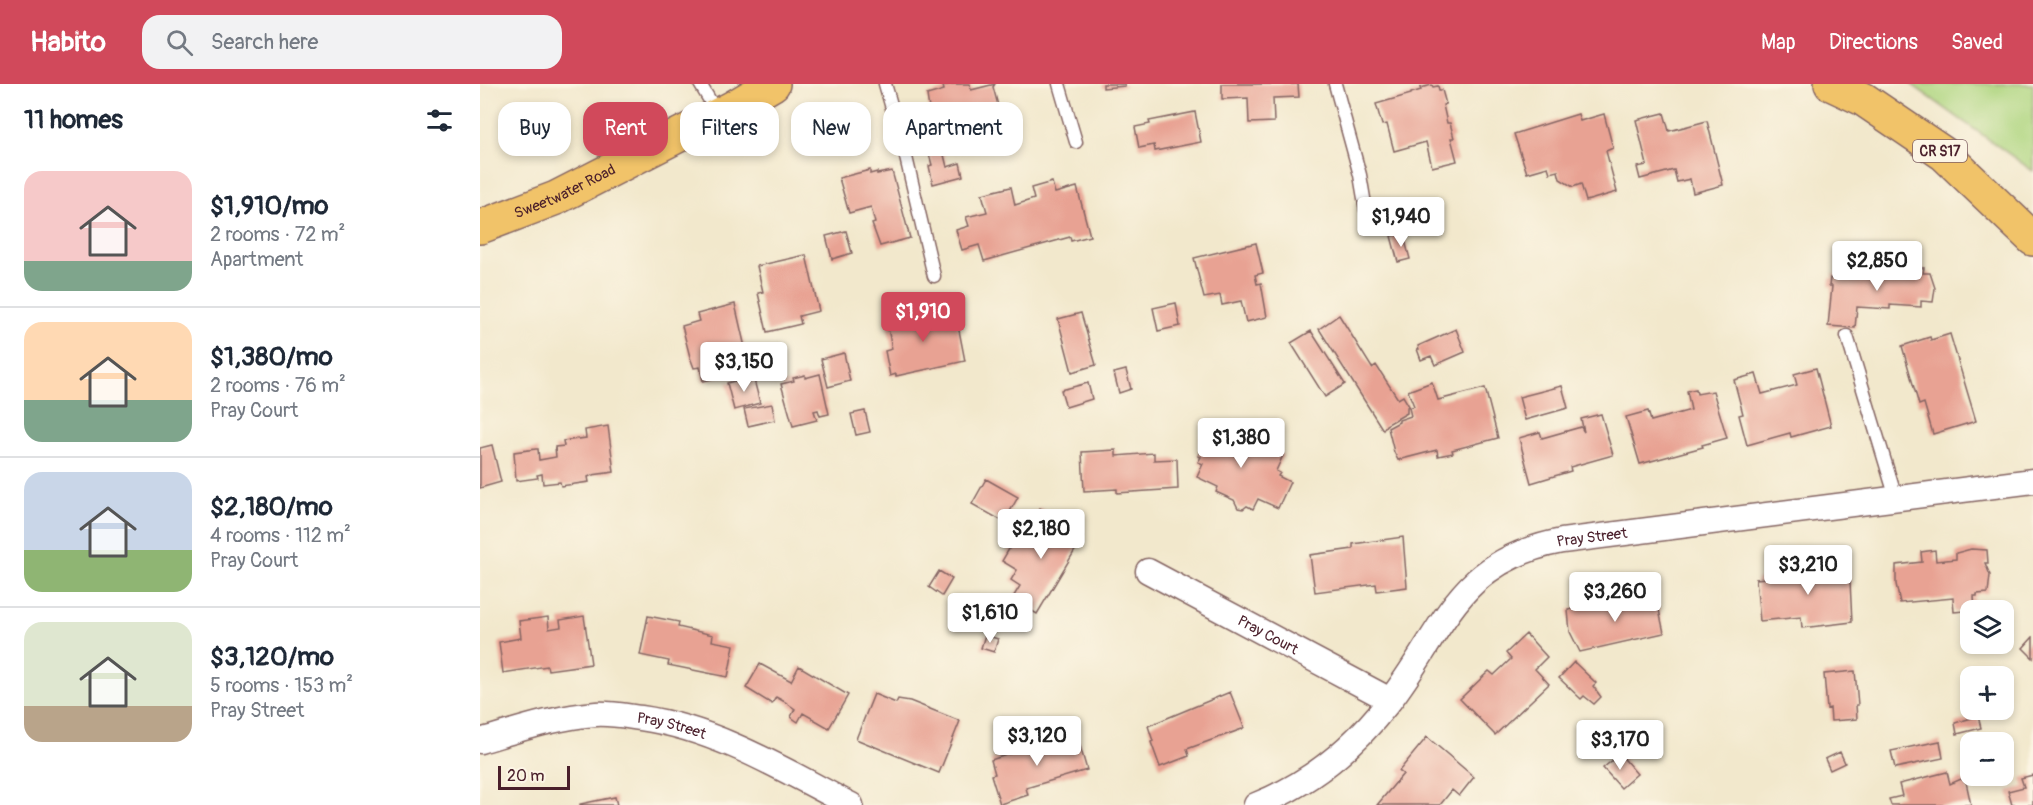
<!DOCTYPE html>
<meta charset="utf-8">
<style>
body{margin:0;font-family:Pangolin,sans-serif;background:#f2f2f3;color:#1f2937;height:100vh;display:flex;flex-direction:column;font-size:22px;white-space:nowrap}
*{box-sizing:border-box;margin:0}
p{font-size:20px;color:#747a83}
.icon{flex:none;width:33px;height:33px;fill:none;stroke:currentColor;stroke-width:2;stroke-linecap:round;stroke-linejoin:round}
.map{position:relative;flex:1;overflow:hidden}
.drawer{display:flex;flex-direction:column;background:#fff;width:480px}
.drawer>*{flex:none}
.banner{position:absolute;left:18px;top:18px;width:570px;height:54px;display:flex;gap:12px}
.fabs{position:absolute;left:1480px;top:516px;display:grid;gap:12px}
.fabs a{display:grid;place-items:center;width:54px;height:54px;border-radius:12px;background:#fff;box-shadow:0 3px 9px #0003;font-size:30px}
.scale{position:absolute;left:18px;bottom:15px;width:72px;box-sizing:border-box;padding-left:6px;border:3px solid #4a1f2b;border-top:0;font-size:16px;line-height:21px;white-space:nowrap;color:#4a1f2b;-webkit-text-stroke:4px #fcf5e5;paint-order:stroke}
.price{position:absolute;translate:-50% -51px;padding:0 14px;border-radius:6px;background:#fff;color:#222;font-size:20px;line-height:39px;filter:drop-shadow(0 2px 3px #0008)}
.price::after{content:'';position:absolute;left:50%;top:36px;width:18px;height:14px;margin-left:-9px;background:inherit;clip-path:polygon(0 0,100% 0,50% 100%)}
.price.selected{background:#d1495b;color:#fff}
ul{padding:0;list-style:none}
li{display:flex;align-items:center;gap:18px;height:150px;padding:0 24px}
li+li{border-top:2px solid #e0e1e3}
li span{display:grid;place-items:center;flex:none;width:168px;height:120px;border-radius:18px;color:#555}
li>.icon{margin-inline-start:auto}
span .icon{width:72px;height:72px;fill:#fffc;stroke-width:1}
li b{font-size:26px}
h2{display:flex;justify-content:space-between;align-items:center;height:72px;padding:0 24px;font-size:26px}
.pill{padding:0 21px;border-radius:18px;background:#fff;box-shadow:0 3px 9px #0003;font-size:21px;line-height:54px}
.pill.selected{background:#d1495b;color:#fff}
header{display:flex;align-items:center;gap:36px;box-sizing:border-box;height:84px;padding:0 30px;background:#d1495b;color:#fff}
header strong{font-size:28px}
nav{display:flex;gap:33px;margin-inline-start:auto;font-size:21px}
.search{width:420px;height:54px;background:#f2f2f3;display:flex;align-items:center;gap:15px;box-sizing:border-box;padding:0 21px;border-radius:18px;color:#747a83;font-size:22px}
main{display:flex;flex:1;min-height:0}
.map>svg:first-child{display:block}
</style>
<header>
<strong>Habito</strong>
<div class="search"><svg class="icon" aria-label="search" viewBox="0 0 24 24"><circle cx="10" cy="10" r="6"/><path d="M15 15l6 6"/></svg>Search here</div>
<nav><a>Map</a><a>Directions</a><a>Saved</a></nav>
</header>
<main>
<section class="drawer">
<h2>11 homes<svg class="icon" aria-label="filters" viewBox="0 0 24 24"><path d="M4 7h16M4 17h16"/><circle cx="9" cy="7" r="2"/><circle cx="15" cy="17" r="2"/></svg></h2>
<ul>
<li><span style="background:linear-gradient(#f6c9c9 75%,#7fa58c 0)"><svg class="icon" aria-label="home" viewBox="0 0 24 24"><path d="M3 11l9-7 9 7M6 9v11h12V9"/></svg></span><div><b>$1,910/mo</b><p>2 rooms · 72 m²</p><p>Apartment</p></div></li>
<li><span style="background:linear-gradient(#ffd9b3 65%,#7fa58c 0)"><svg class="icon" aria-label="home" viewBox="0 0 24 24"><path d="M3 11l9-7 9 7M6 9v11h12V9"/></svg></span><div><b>$1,380/mo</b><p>2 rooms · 76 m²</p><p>Pray Court</p></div></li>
<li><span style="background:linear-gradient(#c9d6e8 65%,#8fb573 0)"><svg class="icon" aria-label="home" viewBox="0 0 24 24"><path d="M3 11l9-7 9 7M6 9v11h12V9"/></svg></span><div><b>$2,180/mo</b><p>4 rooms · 112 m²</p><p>Pray Court</p></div></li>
<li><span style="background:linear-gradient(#dfe7d0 70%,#b9a48a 0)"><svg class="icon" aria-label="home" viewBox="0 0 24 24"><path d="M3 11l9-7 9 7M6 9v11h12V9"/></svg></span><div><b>$3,120/mo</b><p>5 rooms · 153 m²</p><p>Pray Street</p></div></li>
</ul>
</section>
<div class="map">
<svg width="1553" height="721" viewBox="0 0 1553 721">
<rect width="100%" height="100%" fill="#fcf5e5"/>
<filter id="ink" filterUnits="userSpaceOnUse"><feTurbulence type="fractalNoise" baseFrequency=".0167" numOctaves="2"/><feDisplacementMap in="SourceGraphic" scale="12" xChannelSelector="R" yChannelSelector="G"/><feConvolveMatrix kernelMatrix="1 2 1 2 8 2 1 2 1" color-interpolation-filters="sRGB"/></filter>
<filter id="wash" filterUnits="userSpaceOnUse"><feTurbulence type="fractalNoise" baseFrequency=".008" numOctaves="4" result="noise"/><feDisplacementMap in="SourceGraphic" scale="24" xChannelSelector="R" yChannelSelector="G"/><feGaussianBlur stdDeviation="1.35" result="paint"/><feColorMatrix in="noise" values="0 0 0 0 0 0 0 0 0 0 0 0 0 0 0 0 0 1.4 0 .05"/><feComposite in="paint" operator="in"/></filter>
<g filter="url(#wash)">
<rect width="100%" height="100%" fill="#f2e8cc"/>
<!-- green -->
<path fill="#afd680" stroke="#7c7a56" stroke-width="1.5" d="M1431 0H1553V87Z"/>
<g id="blocks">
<!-- building -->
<path fill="#e8a293" d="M472 0H490L491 6 515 0 513 3 519 25 497 32 501 45 463 55 459 42 455 43 450 31 447 11 464 6 463 2Z
M623 0H645V2L623 4Z
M742 0H818L819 13 793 14 794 38 769 39 768 14 742 15Z
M952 1 953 3 958 2 959 6H962L966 20 963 21 967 39H970L974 54H971L977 77 952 83 946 58 914 67 907 40 902 41 896 20 931 10V9L941 6 940 4Z
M715 28 721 58 675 67 674 61 659 64 655 43 670 40 669 37Z
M1184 29 1189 47 1227 37 1243 101 1213 109 1210 95 1197 98 1194 86 1160 95 1157 83 1167 81 1156 36Z
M1098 30 1100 37 1124 30 1133 64 1126 67 1137 108 1106 117 1101 100 1093 103 1080 95 1078 87 1070 89 1068 83 1047 89 1034 50Z
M463 67 467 83 480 79 483 92 453 100 449 82 452 81 449 70Z
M390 86V90L397 88V90L412 87 430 154 400 162 392 140 395 139 391 123 369 129 359 94Z
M572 98 575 109 597 103 610 152 591 157 590 153 504 177 499 161 482 166 476 146 489 142 486 133 507 128 502 110 531 103 535 121 554 115 551 104Z
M366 147 372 169 352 175 346 152Z
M923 149 930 175 918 178 911 152Z
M776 159 783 189 775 191 777 200 781 199 787 233 766 238 761 217 742 221 740 211 724 214 714 174Z
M326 171 339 227 319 232 321 240 287 248 278 209 283 208 277 182Z
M1412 182 1444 184 1443 189H1450L1455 204 1453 218 1441 217V223L1410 221V225L1377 223 1375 244 1348 242 1352 202H1349L1350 194H1353V190L1375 191 1376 185 1412 187Z
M696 219 700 242 678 247 673 224Z
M255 220 270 285 223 297 220 283 214 284 210 273 202 242 219 237 217 230Z
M451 228 456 235 476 231 485 277 416 292V290L410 292 405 267 412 265 406 234Z
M601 229 616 281 592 288 578 235Z
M859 231 892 284 896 281 918 315 923 312 929 322 927 323V329L906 341 903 346 839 245Z
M976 245 985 268 955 281 951 272 941 276 937 265H939L938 262Z
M831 247 865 300 845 313 811 259Z
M1470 250 1496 337 1453 350 1444 319 1439 321 1422 262 1450 253 1451 256Z
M364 269 370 297 348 303 341 275Z
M1336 284 1351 342 1311 353 1310 349 1267 361 1259 331 1263 330 1254 296 1276 290 1282 310 1317 301 1314 290Z
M646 286 651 305 639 309 634 289Z
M340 290 349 330 340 332 338 326 334 327 337 336 313 342 301 300 314 297 313 294 325 291V294Z
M273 292 280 319 254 326 247 299Z
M952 298 958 316 1005 304 1018 354 972 366 973 369 958 372 957 366 918 376 914 368 908 344 919 338V336L931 332 929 324 934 322 928 307Z
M608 299 612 315 586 323 581 306Z
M1082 302 1088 324 1045 336 1039 313Z
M1216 305 1217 310 1233 307 1247 354 1222 361 1223 363 1160 380 1146 333 1168 327 1171 337 1211 326 1207 307Z
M292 320 295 336 268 342 264 325Z
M385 327 390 348 376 351 371 330Z
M1121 330 1133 371 1090 383 1091 387 1051 399 1039 354 1060 348 1062 354 1101 343 1104 348 1101 335Z
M744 341 761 349 760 351 803 371 796 387 800 389 798 392 810 398 798 424 778 415 773 425 767 422 763 425 758 424 754 416 736 408 738 403 717 393 723 380 718 378 721 373 718 372 722 363 720 355 725 345 739 352Z
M128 342 134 388 112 391 108 393 109 398 81 402 80 398 63 400 62 390 57 391 58 394 36 397 34 368 56 365H58L59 376 76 373 75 363 84 362 83 357 106 354 105 346Z
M12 361 21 398 0 404V364Z
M636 366V372L674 369V376L697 375 698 405 637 409V405L604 407 602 368Z
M506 395 538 413 524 438 492 420Z
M560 424 603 453 557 530 532 515 540 502 531 496 537 486 522 477 536 453 551 462 558 450 548 444Z
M923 453 927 503 897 507 896 500 835 508 830 471 873 465V460Z
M1491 465 1507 466 1508 479H1505L1510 491 1508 509 1497 510V512H1494L1495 526 1474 528 1473 514 1420 519 1416 500V481L1442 478 1441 468 1455 466 1456 477 1476 475V469Z
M1369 477 1372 538 1322 544 1321 533 1280 537 1276 495 1336 489 1335 480Z
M459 487 472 495 462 512 449 503Z
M1176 512 1184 549 1100 568 1090 548 1088 526 1145 513 1146 518Z
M104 532 111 580 68 586 67 582 23 589 19 558 41 554 39 537 68 533 69 545 81 543 80 536Z
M168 532 199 538 198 543 233 551 232 557 254 561 248 593 188 581 189 577 160 571Z
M1046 550 1067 573 1055 585 1069 600 1015 651 980 615 1009 587 1014 591 1031 575 1026 569Z
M505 551 518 555 514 568 501 564Z
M1553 553V574L1543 564Z
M1094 578 1116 599 1113 602 1121 613 1114 620 1104 612 1101 615 1079 594Z
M280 580 311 597 319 582 368 611 349 644 323 629 318 638 311 633 315 625 305 618 296 613 292 620 266 604Z
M1375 587 1378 621H1376L1377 635 1351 637 1350 624 1347 625 1344 590Z
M750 608 764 643 762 645 707 665 709 672 680 683 671 658 673 657 668 642Z
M394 610 416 619 418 615 430 617 480 637 459 689 376 655Z
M1498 632 1501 644 1477 650 1475 639Z
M596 648 607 686 546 704 548 711 520 720 511 691 515 690 511 676Z
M947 653 994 693 979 712 972 706 960 721H897L923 690 919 687Z
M1460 657 1463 674 1415 684 1411 667Z
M1360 668 1365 679 1350 686 1345 675Z
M1140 670 1157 690 1141 704 1123 684Z
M1467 688 1470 700 1481 695 1486 698 1491 721H1411L1409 715 1422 712 1419 700Z
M1553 691V721H1532L1528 707 1544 703 1541 694Z
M135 713 137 721H100V720Z"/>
</g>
</g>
<g filter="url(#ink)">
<use href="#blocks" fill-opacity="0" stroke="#856563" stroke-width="1.5"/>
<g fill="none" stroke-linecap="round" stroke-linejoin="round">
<defs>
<path id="service" d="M220 0 238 30
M405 0 425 69 454 192
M579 0 596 58
M855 0 880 91 886 126
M1367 252 1416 414"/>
<g id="minor">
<path id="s1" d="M668 487 910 616"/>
<path id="s2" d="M0 657C38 646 76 633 116 630 130 629 146 632 161 634 237 645 304 686 371 721"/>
<path id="s3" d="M776 721C829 700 873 664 908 619 966 545 975 477 1082 457L1553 397"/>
</g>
<g id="primary">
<path d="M1351 0 1383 15 1464 70 1553 155"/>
<path id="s4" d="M0 143 76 114 252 24 293 0"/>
</g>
</defs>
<!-- service casing -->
<use href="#service" stroke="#856563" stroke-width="15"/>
<!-- minor casing -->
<use href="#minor" stroke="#856563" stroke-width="27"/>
<!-- primary casing -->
<use href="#primary" stroke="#856563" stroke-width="36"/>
<!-- service -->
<use href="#service" stroke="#fff" stroke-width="12"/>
<!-- minor -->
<use href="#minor" stroke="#fff" stroke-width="24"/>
<!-- primary -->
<use href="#primary" stroke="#f1c369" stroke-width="33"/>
</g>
</g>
<g text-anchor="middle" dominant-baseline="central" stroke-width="5" stroke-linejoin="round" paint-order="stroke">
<!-- shield labels -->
<rect fill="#fcf5e5" stroke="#7f5f63" stroke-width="1.5" x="1433" y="56" width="54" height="22" rx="4.5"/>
<g font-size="14" font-weight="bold" fill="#4a1f2b">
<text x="1460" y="67">CR S17</text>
</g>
<!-- street labels -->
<g font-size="15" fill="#4a1f2b" stroke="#fcf5e5">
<text stroke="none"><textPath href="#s4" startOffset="92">Sweetwater Road</textPath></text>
<text stroke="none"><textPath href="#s3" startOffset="446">Pray Street</textPath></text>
<text stroke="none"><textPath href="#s1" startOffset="136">Pray Court</textPath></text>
<text stroke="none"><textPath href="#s2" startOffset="196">Pray Street</textPath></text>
</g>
</g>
</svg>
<div class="fabs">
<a><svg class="icon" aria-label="layers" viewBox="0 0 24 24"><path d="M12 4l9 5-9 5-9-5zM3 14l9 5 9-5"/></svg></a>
<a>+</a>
<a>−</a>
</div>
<div class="scale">20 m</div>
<b class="price" style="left:921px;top:164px">$1,940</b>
<b class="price" style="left:1397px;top:208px">$2,850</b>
<b class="price selected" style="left:443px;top:259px">$1,910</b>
<b class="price" style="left:264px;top:309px">$3,150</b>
<b class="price" style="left:761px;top:385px">$1,380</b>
<b class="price" style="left:561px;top:476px">$2,180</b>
<b class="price" style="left:1328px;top:512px">$3,210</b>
<b class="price" style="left:1135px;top:539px">$3,260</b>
<b class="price" style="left:510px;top:560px">$1,610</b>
<b class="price" style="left:557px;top:683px">$3,120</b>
<b class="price" style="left:1140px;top:687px">$3,170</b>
<div class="banner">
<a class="pill">Buy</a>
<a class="pill selected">Rent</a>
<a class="pill">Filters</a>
<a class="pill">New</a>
<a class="pill">Apartment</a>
</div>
</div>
</main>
